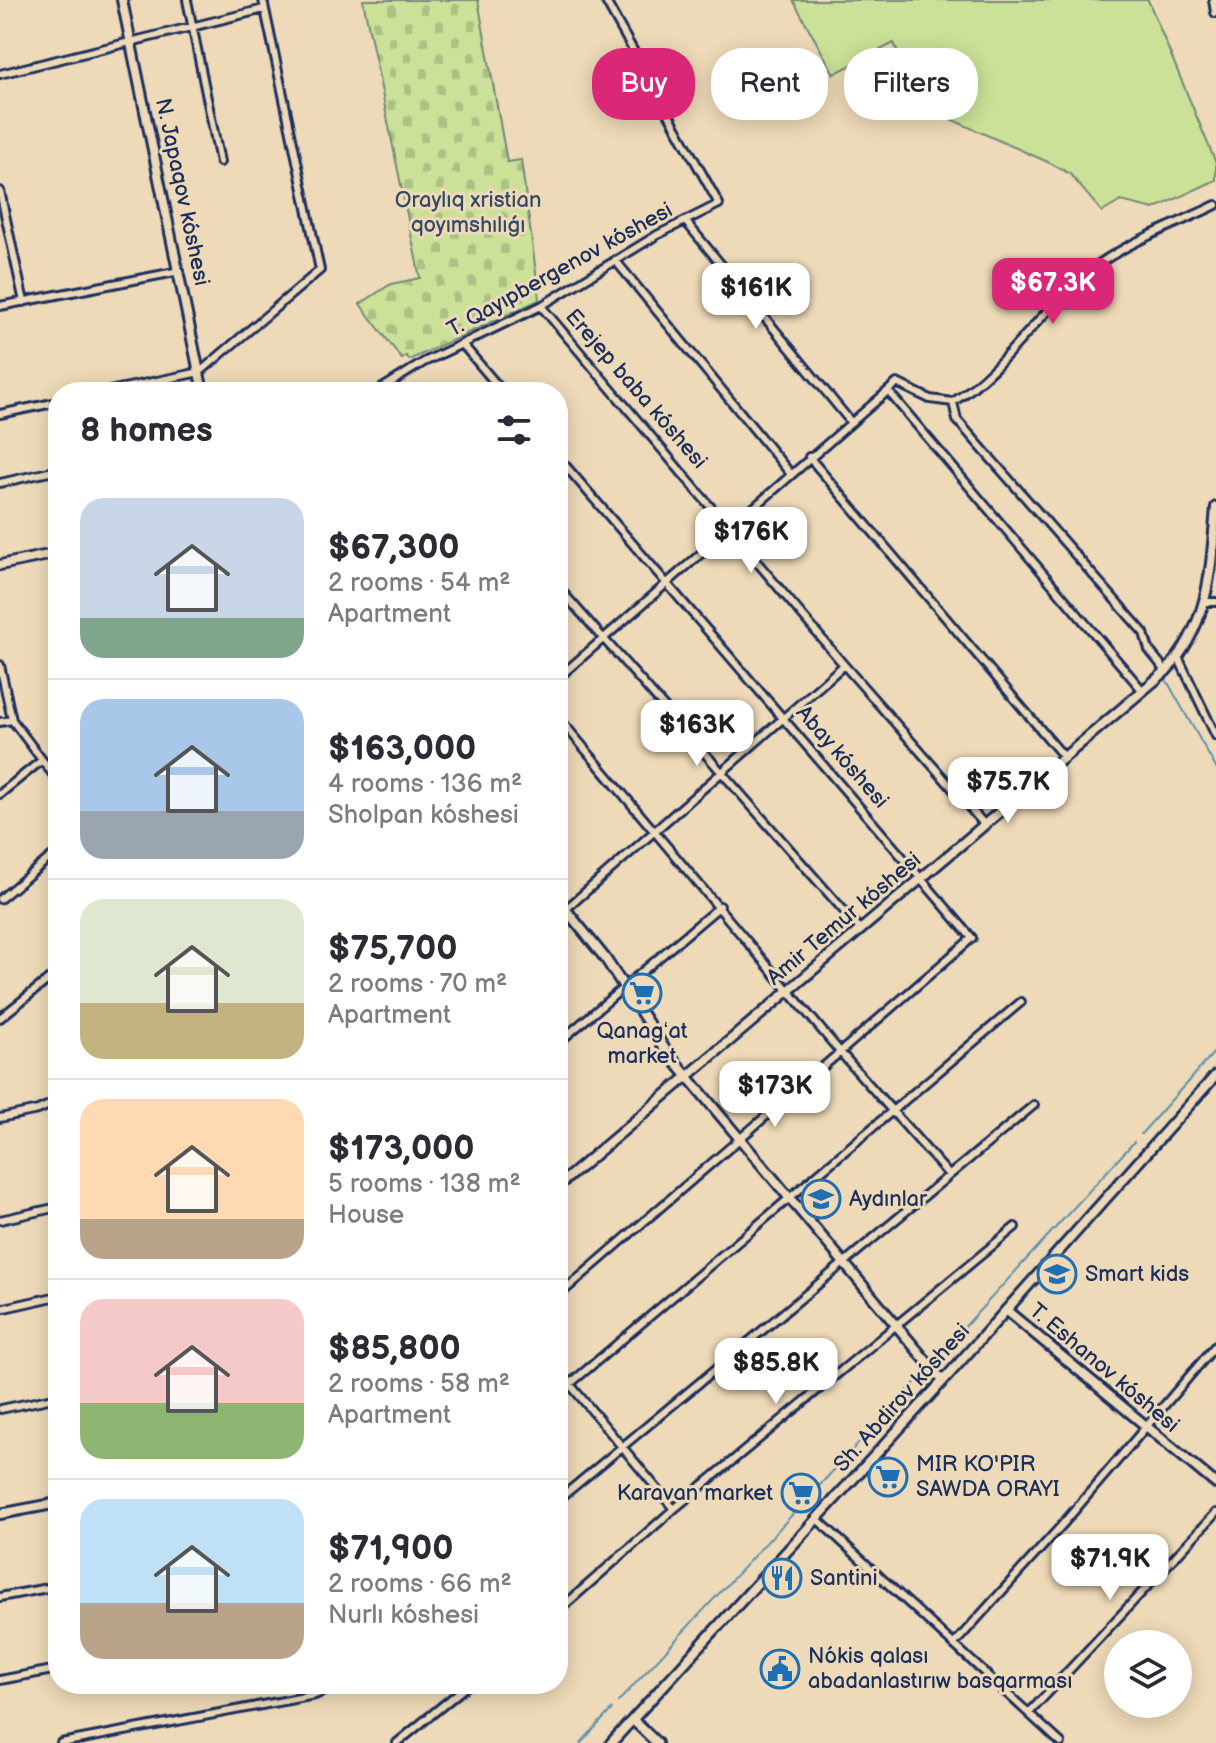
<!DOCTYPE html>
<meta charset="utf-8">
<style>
body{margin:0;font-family:"Balsamiq Sans",sans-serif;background:#f7f7f7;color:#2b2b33;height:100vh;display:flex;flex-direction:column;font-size:30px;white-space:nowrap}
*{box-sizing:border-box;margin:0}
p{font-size:26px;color:#7c7c81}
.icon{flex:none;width:44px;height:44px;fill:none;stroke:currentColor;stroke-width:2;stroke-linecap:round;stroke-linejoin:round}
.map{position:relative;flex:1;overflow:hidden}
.drawer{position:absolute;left:48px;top:382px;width:520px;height:1312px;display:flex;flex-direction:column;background:#fff;border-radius:32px;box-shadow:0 4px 20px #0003}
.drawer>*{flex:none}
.top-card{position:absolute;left:592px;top:48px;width:504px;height:72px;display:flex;gap:16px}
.buttons{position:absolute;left:1104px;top:1630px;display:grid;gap:16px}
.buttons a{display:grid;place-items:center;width:88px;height:88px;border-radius:50%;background:#fff;box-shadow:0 4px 20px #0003;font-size:40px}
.price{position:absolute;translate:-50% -68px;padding:0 18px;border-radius:16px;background:#fff;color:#222;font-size:26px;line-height:52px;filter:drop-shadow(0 2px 4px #0008)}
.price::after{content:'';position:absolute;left:50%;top:48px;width:24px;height:18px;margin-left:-12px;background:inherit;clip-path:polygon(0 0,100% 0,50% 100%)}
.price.current{background:#db2777;color:#fff}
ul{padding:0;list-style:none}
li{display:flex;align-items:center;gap:24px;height:200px;padding:0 32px}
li+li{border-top:2px solid #e1e1e2}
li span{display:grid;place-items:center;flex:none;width:224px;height:160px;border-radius:24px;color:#555}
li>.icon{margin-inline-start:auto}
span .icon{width:96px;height:96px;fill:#fffc;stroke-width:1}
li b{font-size:34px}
h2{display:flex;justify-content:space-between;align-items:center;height:96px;padding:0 32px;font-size:34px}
.chip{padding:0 28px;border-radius:32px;background:#fff;box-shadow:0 4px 20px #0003;font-size:28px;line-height:72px}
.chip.current{background:#db2777;color:#fff}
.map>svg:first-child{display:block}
</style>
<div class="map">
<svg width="1216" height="1743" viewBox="0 0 1216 1743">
<defs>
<pattern id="cemetery-stones" width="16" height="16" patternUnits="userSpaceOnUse" patternTransform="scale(2)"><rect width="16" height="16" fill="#cae197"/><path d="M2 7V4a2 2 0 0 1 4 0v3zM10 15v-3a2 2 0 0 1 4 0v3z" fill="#adc185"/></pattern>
</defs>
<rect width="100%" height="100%" fill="#eedab8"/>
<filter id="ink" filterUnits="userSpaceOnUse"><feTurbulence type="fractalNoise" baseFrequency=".0125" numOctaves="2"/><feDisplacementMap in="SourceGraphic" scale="16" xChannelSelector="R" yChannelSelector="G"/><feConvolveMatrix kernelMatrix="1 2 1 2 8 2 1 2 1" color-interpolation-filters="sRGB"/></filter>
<g filter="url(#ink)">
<!-- grass -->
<path fill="#cae197" stroke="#72887a" stroke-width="2" d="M793 0H1148L1216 163V180L1154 209 1121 201 1102 212 1070 174 1050 163 910 101 903 64 894 43 834 74Z"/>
<!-- cemetery -->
<path fill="url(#cemetery-stones)" stroke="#72887a" stroke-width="2" d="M363 0H478L507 162 521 160 537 280 539 300 409 360 406 356 402 359 360 304 391 284 420 278Z"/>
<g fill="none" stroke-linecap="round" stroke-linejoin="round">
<!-- stream -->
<path stroke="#5b90b0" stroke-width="2" d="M1167 681 1216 768
M1141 1134 1216 1050
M937 1357 1134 1142
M618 1702 925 1372
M581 1743 612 1709"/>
<defs>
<path id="street" d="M187 0 220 162
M0 74 264 9
M0 191 24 302
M686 222 850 421
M615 260 790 473
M0 306 180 271
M541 306 844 665 984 824
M463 345 503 392
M888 391 1143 691
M104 392 200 372 320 270 263 0
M376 392 424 362 541 306 657 235 719 204 605 0
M953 402 957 420 1144 633 1149 650 1166 671
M0 414 58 402
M558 457 972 938 558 1296
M809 457 1064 757
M0 483 58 470
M558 587 860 929
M1206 602H1216
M1178 657 1216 736
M0 665 12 720 58 781
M558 678 897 383 930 399 953 402C1001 371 1034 320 1076 282 1115 246 1169 228 1216 205
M558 717 841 1053 949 1175
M0 722 12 720
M0 794 42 760
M0 899 58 851
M558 916 844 665
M0 1018 58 972
M558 1043 720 906
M0 1118 38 1110 58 1101
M0 1220 58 1207
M0 1309 58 1296
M558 1370 674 1509
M558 1394 1021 1002
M1 1409 58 1397
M558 1500 1034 1105
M816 1518 1061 1743
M0 1597 58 1586
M558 1611 674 1509 1015 1227
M955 1643 1062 1525 1216 1345
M0 1680 58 1669
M1029 1713 1216 1513
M61 1743 315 1695 339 1684
M397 1743 469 1684"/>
<path id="secondary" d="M122 0 203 392
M1214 0 1216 12
M0 565 58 553
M558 900 605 958 667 1052 943 1381
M558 1186 1166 671C1210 624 1211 568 1216 507
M1006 1310 1216 1484
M0 1514 58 1503
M633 1720 657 1743
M611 1743 943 1381 1216 1075"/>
</defs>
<!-- street casing -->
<use href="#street" stroke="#1b2f5e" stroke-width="12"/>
<!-- secondary casing -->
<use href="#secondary" stroke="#1b2f5e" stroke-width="14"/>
<!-- street -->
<use href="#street" stroke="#eedab8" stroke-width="6"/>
<!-- secondary -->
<use href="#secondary" stroke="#eedab8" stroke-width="8"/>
</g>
</g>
<!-- icons -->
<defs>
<symbol id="supermarket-ring" viewBox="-11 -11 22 22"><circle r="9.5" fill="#eedab8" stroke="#1f6fb2" stroke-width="1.5"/><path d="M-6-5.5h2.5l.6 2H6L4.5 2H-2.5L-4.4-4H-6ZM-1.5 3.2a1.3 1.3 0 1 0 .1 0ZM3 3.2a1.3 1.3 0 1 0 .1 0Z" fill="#1f6fb2"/></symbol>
<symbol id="school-ring" viewBox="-11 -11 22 22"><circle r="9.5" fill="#eedab8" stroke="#1f6fb2" stroke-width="1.5"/><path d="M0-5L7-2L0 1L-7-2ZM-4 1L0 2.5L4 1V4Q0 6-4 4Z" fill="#1f6fb2"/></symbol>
<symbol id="restaurant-ring" viewBox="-11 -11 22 22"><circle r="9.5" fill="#eedab8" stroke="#1f6fb2" stroke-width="1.5"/><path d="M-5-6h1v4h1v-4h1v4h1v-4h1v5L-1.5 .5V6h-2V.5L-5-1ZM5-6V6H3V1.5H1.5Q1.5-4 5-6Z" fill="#1f6fb2"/></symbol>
<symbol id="civic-ring" viewBox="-11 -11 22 22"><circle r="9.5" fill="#eedab8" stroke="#1f6fb2" stroke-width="1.5"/><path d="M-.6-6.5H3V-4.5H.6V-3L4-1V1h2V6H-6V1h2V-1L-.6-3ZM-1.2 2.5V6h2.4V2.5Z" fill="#1f6fb2"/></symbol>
</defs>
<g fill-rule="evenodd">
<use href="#supermarket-ring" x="620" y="971" width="44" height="44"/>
<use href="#school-ring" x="799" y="1177" width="44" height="44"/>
<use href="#school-ring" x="1035" y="1252" width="44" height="44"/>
<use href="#supermarket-ring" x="866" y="1455" width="44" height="44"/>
<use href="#supermarket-ring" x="779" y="1471" width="44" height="44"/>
<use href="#restaurant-ring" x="760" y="1556" width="44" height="44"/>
<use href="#civic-ring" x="758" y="1647" width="44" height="44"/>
</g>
<g text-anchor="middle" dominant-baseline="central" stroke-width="6" stroke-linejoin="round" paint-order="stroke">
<!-- street labels -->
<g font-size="22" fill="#1b2f5e" stroke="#eedab8">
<text transform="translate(182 192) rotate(78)">N. Japaqov kóshesi</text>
<text transform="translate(560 270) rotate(-29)">T. Qayıpbergenov kóshesi</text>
<text transform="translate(636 389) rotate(49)">Erejep baba kóshesi</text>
<text transform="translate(842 757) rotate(49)">Abay kóshesi</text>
<text transform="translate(844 919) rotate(-40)">Amir Temur kóshesi</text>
<text transform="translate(1104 1368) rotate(40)">T. Eshanov kóshesi</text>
<text transform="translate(902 1398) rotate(-48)">Sh. Abdirov kóshesi</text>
</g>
<!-- park labels -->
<g font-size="22" fill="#354a67" stroke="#eedab8">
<text x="468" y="200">Oraylıq xristian<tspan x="468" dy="25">qoyımshılıǵı</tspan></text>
</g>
<!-- poi labels -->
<g font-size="22" fill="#1b2f5e" stroke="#eedab8" text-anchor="start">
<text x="642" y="1031" text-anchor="middle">Qanagʻat<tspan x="642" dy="25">market</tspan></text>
<text x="849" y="1199">Aydınlar</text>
<text x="1085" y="1274">Smart kids</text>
<text x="916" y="1464">MIR KO'PIR<tspan x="916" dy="25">SAWDA ORAYI</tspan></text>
<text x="773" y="1493" text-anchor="end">Karavan market</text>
<text x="810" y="1578">Santini</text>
<text x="808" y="1656">Nókis qalası<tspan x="808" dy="25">abadanlastırıw basqarması</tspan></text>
</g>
</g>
</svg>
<div class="buttons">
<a><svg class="icon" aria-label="layers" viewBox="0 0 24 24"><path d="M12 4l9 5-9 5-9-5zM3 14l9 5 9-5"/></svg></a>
</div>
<b class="price current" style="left:1053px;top:326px">$67.3K</b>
<b class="price" style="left:756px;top:331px">$161K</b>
<b class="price" style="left:751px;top:575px">$176K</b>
<b class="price" style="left:697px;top:768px">$163K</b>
<b class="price" style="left:1008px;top:825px">$75.7K</b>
<b class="price" style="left:775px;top:1129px">$173K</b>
<b class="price" style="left:776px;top:1406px">$85.8K</b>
<b class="price" style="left:1110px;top:1602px">$71.9K</b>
<div class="top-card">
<a class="chip current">Buy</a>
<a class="chip">Rent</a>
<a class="chip">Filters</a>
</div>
<section class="drawer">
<h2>8 homes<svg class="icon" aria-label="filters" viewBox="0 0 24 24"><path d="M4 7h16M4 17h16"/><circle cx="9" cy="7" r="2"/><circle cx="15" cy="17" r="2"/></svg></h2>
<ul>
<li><span style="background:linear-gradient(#c9d6e8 75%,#7fa58c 0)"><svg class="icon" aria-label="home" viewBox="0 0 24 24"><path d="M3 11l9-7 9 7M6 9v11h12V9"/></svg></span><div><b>$67,300</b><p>2 rooms · 54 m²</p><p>Apartment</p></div></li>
<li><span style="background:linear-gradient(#a9c7e8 70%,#9aa5b1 0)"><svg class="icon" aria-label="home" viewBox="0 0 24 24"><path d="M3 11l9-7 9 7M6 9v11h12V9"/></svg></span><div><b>$163,000</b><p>4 rooms · 136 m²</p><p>Sholpan kóshesi</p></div></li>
<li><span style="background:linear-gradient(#dfe7d0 65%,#c2b280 0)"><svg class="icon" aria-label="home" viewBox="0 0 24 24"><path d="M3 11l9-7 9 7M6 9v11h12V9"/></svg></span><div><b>$75,700</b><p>2 rooms · 70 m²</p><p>Apartment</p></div></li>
<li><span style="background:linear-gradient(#ffd9b3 75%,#b9a48a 0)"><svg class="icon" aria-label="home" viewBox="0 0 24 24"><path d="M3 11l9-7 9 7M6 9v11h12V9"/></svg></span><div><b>$173,000</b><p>5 rooms · 138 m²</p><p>House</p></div></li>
<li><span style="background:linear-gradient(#f6c9c9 65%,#8fb573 0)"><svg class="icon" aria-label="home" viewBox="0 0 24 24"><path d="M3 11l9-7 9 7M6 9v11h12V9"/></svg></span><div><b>$85,800</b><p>2 rooms · 58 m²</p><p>Apartment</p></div></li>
<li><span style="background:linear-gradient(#bfe0f5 65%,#b9a48a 0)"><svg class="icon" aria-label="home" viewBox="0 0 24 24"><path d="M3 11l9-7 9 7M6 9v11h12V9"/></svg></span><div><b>$71,900</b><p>2 rooms · 66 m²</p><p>Nurlı kóshesi</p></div></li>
</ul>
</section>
</div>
